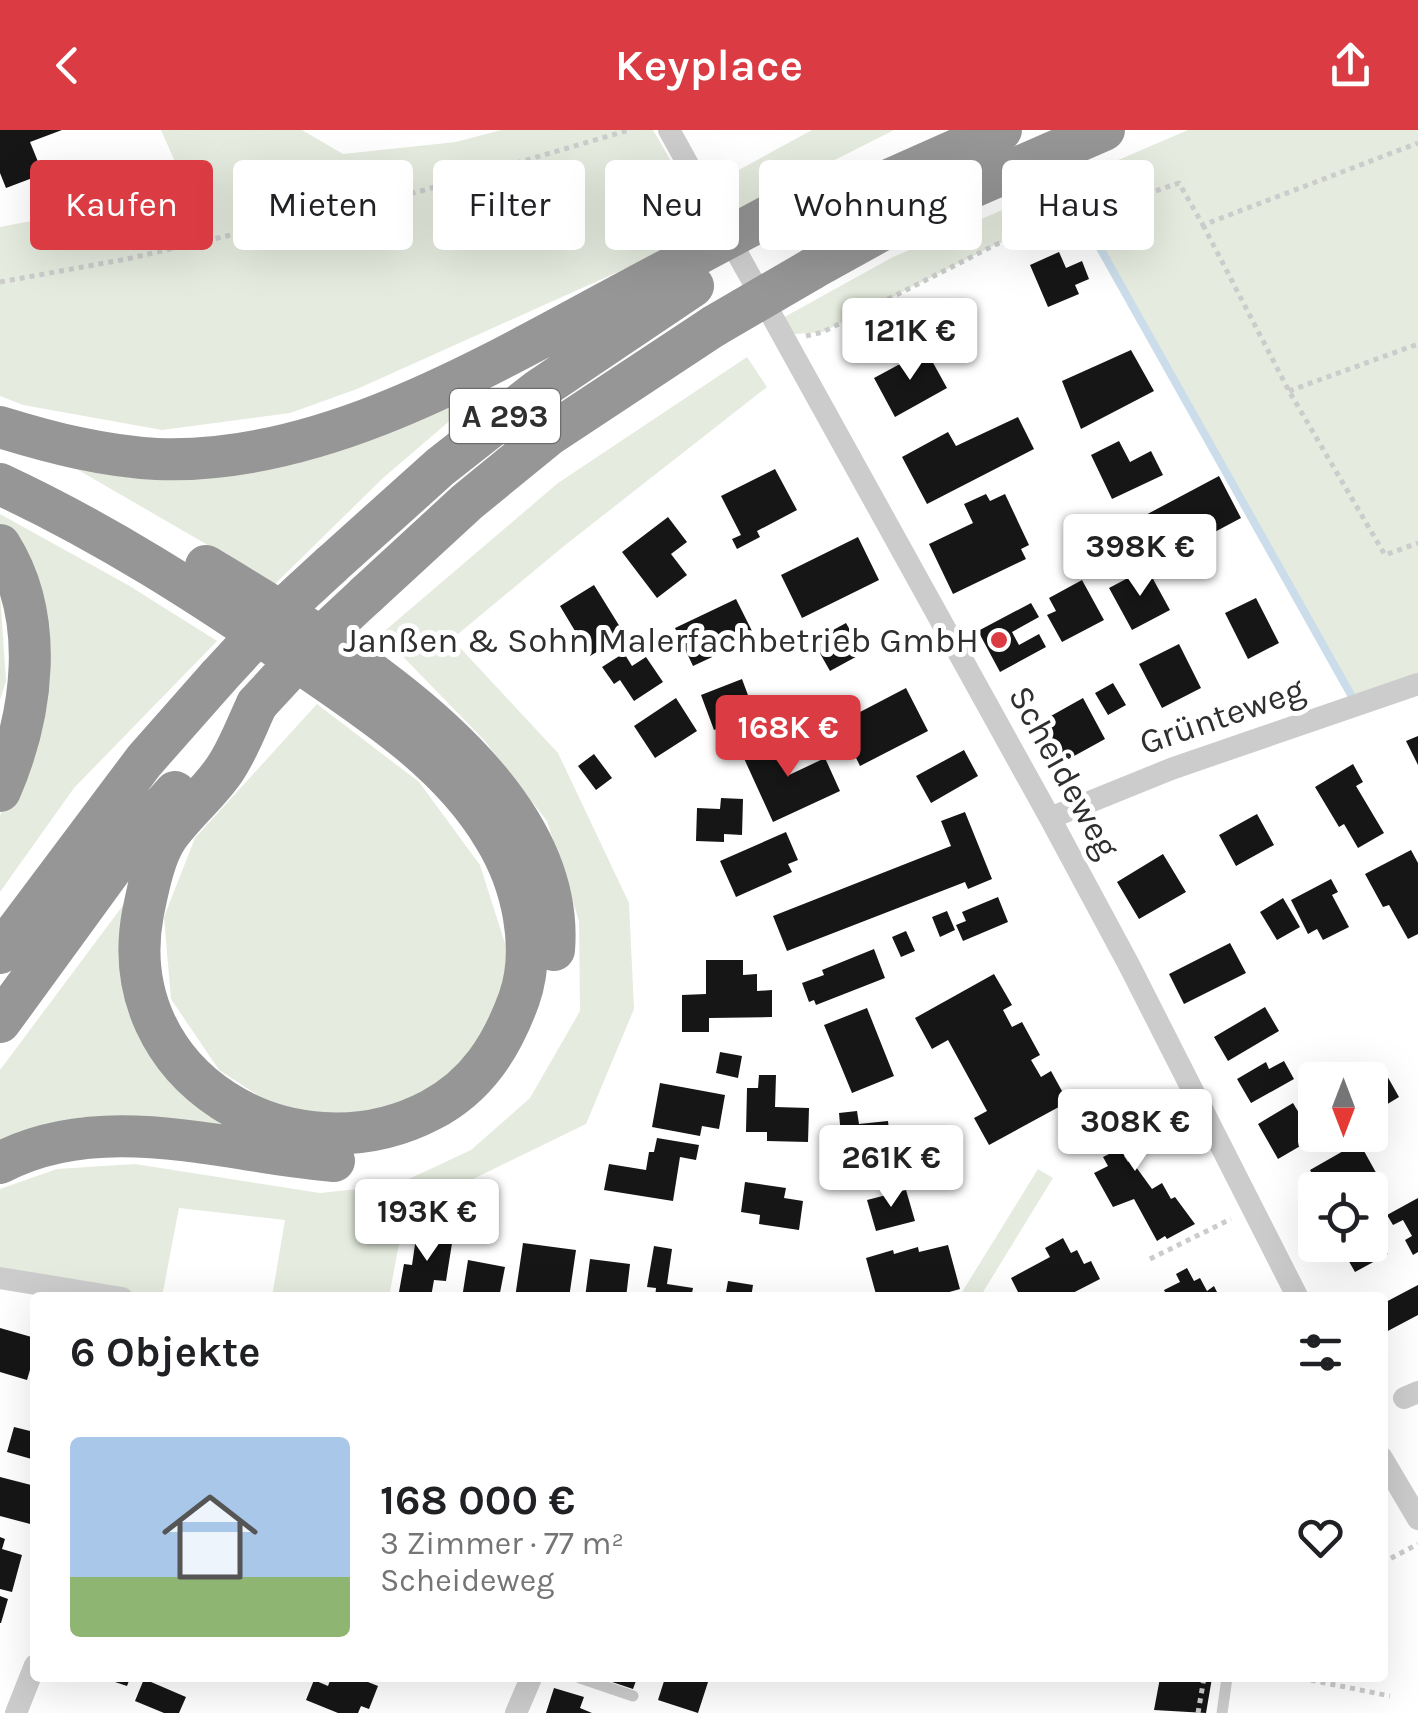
<!DOCTYPE html>
<html lang="de">
<meta charset="utf-8">
<style>
body{margin:0;font-family:Karla,sans-serif;background:#f6f6f6;color:#202124;height:100vh;display:flex;flex-direction:column;font-size:38px;white-space:nowrap}
*{box-sizing:border-box;margin:0}
p{font-size:32px;color:#757577}
.icon{flex:none;width:55px;height:55px;fill:none;stroke:currentColor;stroke-width:2;stroke-linecap:round;stroke-linejoin:round}
.map{position:relative;flex:1;overflow:hidden}
.drawer{position:absolute;left:30px;top:1162px;width:1358px;height:390px;display:flex;flex-direction:column;background:#fff;border-radius:10px;box-shadow:0 10px 40px #0002}
.drawer>*{flex:none}
.guide{position:absolute;left:30px;top:30px;width:1360px;height:90px;display:flex;gap:20px}
.needle{width:65px;rotate:180deg}
.tools{position:absolute;left:1298px;top:932px;display:grid;gap:20px}
.tools a{display:grid;place-items:center;width:90px;height:90px;border-radius:10px;background:#fff;box-shadow:0 10px 40px #0002;font-size:50px}
.price{position:absolute;translate:-50% -85px;padding:0 22px;border-radius:10px;background:#fff;color:#222;font-size:32px;line-height:65px;filter:drop-shadow(0 2px 5px #0008)}
.price::after{content:'';position:absolute;left:50%;top:60px;width:30px;height:22px;margin-left:-15px;background:inherit;clip-path:polygon(0 0,100% 0,50% 100%)}
.price.current{background:#db3c43;color:#fff}
ul{padding:0;list-style:none}
li{display:flex;align-items:center;gap:30px;height:250px;padding:0 40px}
li span{display:grid;place-items:center;flex:none;width:280px;height:200px;border-radius:10px;color:#555}
li>.icon{margin-inline-start:auto}
span .icon{width:120px;height:120px;fill:#fffc;stroke-width:1}
li b{font-size:42px}
h2{display:flex;justify-content:space-between;align-items:center;height:120px;padding:0 40px;font-size:42px}
.pill{padding:0 35px;border-radius:10px;background:#fff;box-shadow:0 10px 40px #0002;font-size:35px;line-height:90px}
.pill.current{background:#db3c43;color:#fff}
header{display:flex;justify-content:space-between;align-items:center;height:130px;padding:0 40px;background:#db3c43;color:#fff;font-size:45px;font-weight:600}
.map>svg:first-child{display:block}
</style>
<header><svg class="icon" aria-label="back" viewBox="0 0 24 24"><path d="M15 5l-7 7 7 7"/></svg>Keyplace<svg class="icon" aria-label="share" viewBox="0 0 24 24"><path d="M12 15V3M7 8l5-5 5 5M5 13v7h14v-7"/></svg></header>
<div class="map">
<svg width="1418" height="1583" viewBox="0 0 1418 1583">
<rect width="100%" height="100%" fill="#fff"/>
<!-- green -->
<path fill="#e5ebde" d="M161 0H302L343 24 456 12 501 0H653L711 100 357 259 290 283 162 300 23 275 0 266V97L188 61Z
M812 0H894L724 86 711 55Z
M1188 0H1418V554L1357 576 1081 86 997 114 823 202 794 204 779 190 893 127Z
M747 227 767 257 564 416 452 509 558 623 629 773 634 879 586 994 405 1082 389 1167H272L285 1090 179 1078 162 1167H122L0 1148V1059L57 1039 135 1034 320 1063 396 1055 471 1020 530 968 580 881 579 791 547 691 484 610 381 504 558 353Z
M515 235 383 348 275 454 61 330 197 344Z
M0 384 128 455 217 511 74 658 0 762V686L37 580 0 401Z
M0 462 6 551 0 570Z
M317 574 419 652 480 735 509 826 497 900 445 958 369 989 282 981 219 940 171 869 164 787 195 708Z
M133 762 127 846 244 1008 159 991 82 987 0 1018V940Z
M1038 1039 1053 1048 980 1167H959Z"/>
<g fill="none" stroke-linecap="round" stroke-linejoin="round">
<!-- stream -->
<path stroke="#cbddea" stroke-width="8" d="M1082 86 1355 572"/>
</g>
<!-- building -->
<path fill="#161616" d="M0 0H62L30 12 43 44 6 58 0 43Z
M1059 122 1066 138 1082 131 1089 149 1075 155 1079 164 1048 177 1030 135Z
M926 220 947 258 895 287 874 248Z
M1131 220 1154 261 1081 299 1062 251Z
M1018 287 1034 319 927 374 902 327 948 302 956 316Z
M1119 311 1130 332 1151 321 1163 345 1112 369 1091 325Z
M775 339 797 380 757 401 760 407 737 419 732 409 741 405 721 366Z
M1219 346 1241 388 1147 438 1125 396Z
M986 364 990 371 1005 364 1029 415 1021 419 1026 429 953 464 929 414 973 393 964 374Z
M668 387 687 412 671 424 687 445 657 468 622 422Z
M858 407 879 450 802 488 781 445Z
M1147 438 1170 480 1132 500 1109 458Z
M1082 450 1104 490 1062 512 1047 485 1056 481 1049 468Z
M594 455 625 505 590 526 560 476Z
M1256 468 1279 513 1248 529 1225 483Z
M736 469 755 507 693 536 675 498Z
M1031 473 1039 487 1012 502 1019 515 1039 504 1046 517 1000 542 978 501Z
M846 493 863 523 830 541 813 511Z
M1179 514 1201 558 1162 578 1139 534Z
M624 523 632 536 646 527 663 552 634 571 620 550 614 554 602 537Z
M742 549 755 584 714 600 701 565Z
M1113 553 1126 575 1108 585 1095 563Z
M906 558 928 601 860 636 839 593Z
M676 568 697 601 655 628 634 596Z
M1083 568 1105 609 1056 636 1033 596Z
M781 606 791 627 782 631 789 645 825 628 840 661 773 692 742 624Z
M1418 606V635L1406 611Z
M964 620 978 646 931 673 916 646Z
M594 624 612 648 596 660 578 636Z
M1353 634 1363 652 1356 656 1384 703 1358 718 1344 694 1339 697 1315 657Z
M721 668 743 669 742 705 724 704V712L696 711 697 678 720 679Z
M965 682 992 749 968 759 965 752 787 821 773 786 951 716 941 691Z
M1257 684 1274 715 1236 736 1219 705Z
M786 702 798 730 788 734 792 742 736 767 720 731Z
M1411 720 1418 733V804L1408 809 1389 775 1383 777 1365 744Z
M1163 724 1186 762 1139 789 1117 752Z
M1331 749 1338 762 1332 765 1349 797 1323 810 1317 799 1308 804 1291 770Z
M998 767 1008 792 963 811 956 795 966 791 962 782Z
M1283 768 1300 797 1277 810 1260 782Z
M947 781 955 800 940 807 932 787Z
M906 801 915 821 901 827 892 807Z
M1230 813 1246 843 1184 874 1169 844Z
M874 819 885 848 816 875 814 870 809 872 802 853 824 845 822 840Z
M706 830H743V845L757 844V861L772 860V887L709 888V902H682V865L706 864Z
M994 844 1012 875 1003 880 1012 897 1022 892 1040 925 1031 930 1041 947 1051 941 1068 972 989 1015 974 988 987 981 948 910 932 919 915 888Z
M1265 877 1279 901 1228 931 1214 907Z
M867 878 894 946 852 963 824 895Z
M720 922 742 926 738 948 716 943Z
M1284 931 1294 949 1251 973 1237 949 1266 932 1269 939Z
M1371 938 1377 949 1386 944 1399 967 1381 978 1370 959V950H1351Z
M759 945H776L775 977 809 978 808 1012 767 1011V1002H746L747 958H758Z
M660 953 725 965 719 999 702 996 700 1006 652 997Z
M1118 967 1138 996 1142 994 1151 1010 1124 1026 1128 1032 1131 1030 1152 1059 1162 1053 1171 1069 1175 1067 1195 1094 1167 1109 1165 1106 1157 1111 1134 1069 1113 1077 1094 1043 1108 1036 1103 1027 1109 1024 1092 993 1107 985 1102 976Z
M1293 973 1314 1008 1278 1029 1258 994Z
M857 981 859 994 888 991 893 1038 857 1041 854 1015 842 1017 839 983Z
M657 1008 699 1015 696 1030 680 1027 673 1071 604 1060 609 1034 646 1040 649 1022H654Z
M1359 1012 1379 1048 1358 1060H1347L1344 1055 1336 1060H1321L1310 1040Z
M745 1052 786 1058 784 1068 803 1071 799 1100 759 1094 760 1085 741 1082Z
M906 1060 915 1091 876 1101 867 1070Z
M1418 1068V1122L1413 1125 1405 1110 1412 1106 1403 1090 1393 1095 1387 1085Z
M417 1101 453 1107 446 1151 434 1150 431 1167 399 1162 404 1134 412 1135Z
M1377 1103 1388 1124 1355 1142 1343 1121 1354 1115H1370V1106Z
M1063 1108 1071 1123 1077 1120 1084 1134 1091 1131 1100 1149 1067 1166 1066 1163 1055 1168 1053 1164 1035 1168 1033 1163 1021 1168 1011 1148 1050 1127 1045 1118Z
M523 1113 576 1120 569 1168H515Z
M948 1115 960 1159 928 1168 927 1163 911 1168H903L902 1164 877 1168 866 1128 893 1120 894 1124 918 1117 919 1122Z
M654 1116 672 1119 667 1154 693 1158 691 1168H655L656 1158 647 1157Z
M590 1129 630 1134 626 1168H585Z
M468 1130 505 1137 499 1168H462Z
M1187 1138 1194 1151 1200 1148 1207 1161 1214 1156 1220 1168H1168L1164 1160 1180 1152 1176 1144Z
M728 1151 753 1155 751 1168H725Z
M1418 1155V1185L1384 1203 1382 1174Z
M0 1198 35 1208V1223L27 1250 0 1242Z
M35 1289V1330L7 1322 14 1297 30 1301Z
M0 1347 35 1356 34 1395 0 1386Z
M0 1407 5 1409 2 1419 22 1425 12 1462 0 1459Z
M0 1466 8 1469 1 1493H0Z
M103 1548H130L127 1556Z
M331 1548H358L378 1556 369 1579 361 1576 358 1583H338L306 1570 314 1550 328 1556Z
M600 1548H637L633 1559Z
M665 1548 709 1549 698 1583 658 1570Z
M1160 1548H1212L1206 1583 1154 1580Z
M144 1549 186 1567 179 1583H164L135 1571Z
M554 1558 584 1567 580 1578 592 1583H546Z"/>
<g fill="none" stroke-linecap="round" stroke-linejoin="round">
<!-- path -->
<path stroke="#ccc" stroke-width="5" stroke-dasharray="5 5" stroke-linecap="butt" d="M1203 95 1289 261 1385 425 1418 413
M0 152 127 129 421 61 629 0
M806 206 823 202 997 114 1179 53 1203 95 1418 13
M1289 261 1418 214
M1150 1129 1231 1089
M1382 1433 1418 1414
M1301 1548 1390 1566
M1198 1583 1204 1548"/>
<!-- service -->
<path stroke="#ccc" stroke-width="11" d="M580 1548 633 1566
M1222 1583 1227 1548"/>
<!-- minor -->
<path stroke="#ccc" stroke-width="22" d="M669 0 1050 688 1129 835 1298 1168
M1050 688 1171 639 1418 554
M0 1148 122 1168
M1404 1268 1418 1262
M1382 1328 1418 1389
M16 1583 35 1535
M516 1583 531 1548"/>
<!-- motorway -->
<path stroke="#969696" stroke-width="42" d="M792 99 855 65 1001 0
M812 139 911 84 1104 0
M0 297C52 313 103 326 157 329 341 336 522 214 681 133
M0 354C105 403 202 465 297 531 368 580 449 631 494 707 522 752 537 818 519 869 502 916 477 956 431 980 292 1053 112 947 143 783 148 759 154 726 168 706 185 682 209 663 225 639 238 620 247 595 257 574
M0 415C46 488 33 585 0 661
M331 435 440 337 537 261 693 156
M206 436C333 513 568 648 554 820
M366 465 467 372 549 305 714 196
M0 823 144 631 219 546
M0 892 134 708 175 662
M0 1033C103 979 225 1022 334 1031"/>
<!-- motorway-bridge -->
<path stroke="#969696" stroke-width="42" d="M681 133 782 79
M714 196 812 139
M219 546 268 493 331 435
M257 574 308 519 366 465"/>
</g>
<!-- markers -->
<circle fill="#db3c43" stroke="#fff" stroke-width="4" cx="999" cy="510" r="10"/>
<g text-anchor="middle" dominant-baseline="central" stroke-width="10" stroke-linejoin="round" paint-order="stroke">
<!-- shield labels -->
<rect fill="#fff" stroke="#6d6d6d" stroke-width="2.5" x="450" y="259" width="110" height="54" rx="8"/>
<g font-size="32" font-weight="bold" fill="#2f2f2f">
<text x="505" y="286">A 293</text>
</g>
<!-- poi labels -->
<g font-size="35" fill="#2f2f2f" stroke="#fff" text-anchor="end">
<text x="979" y="510">Janßen &amp; Sohn Malerfachbetrieb GmbH</text>
</g>
<!-- street labels -->
<g font-size="35" fill="#2f2f2f" stroke="#fff">
<text transform="translate(1222 586) rotate(-19)">Grünteweg</text>
<text transform="translate(1064 642) rotate(61)">Scheideweg</text>
</g>
</g>
</svg>
<div class="tools">
<a><svg class="needle" viewBox="-14 -14 28 28"><path d="M0-13l5 13h-10z" fill="#e53935"/><path d="M0 13l5-13h-10z" fill="#757577"/></svg></a>
<a><svg class="icon" aria-label="locate" viewBox="0 0 24 24"><circle cx="12" cy="12" r="6"/><path d="M12 2v4M12 18v4M2 12h4M18 12h4"/></svg></a>
</div>
<b class="price" style="left:910px;top:253px">121K €</b>
<b class="price" style="left:1140px;top:469px">398K €</b>
<b class="price current" style="left:788px;top:650px">168K €</b>
<b class="price" style="left:1135px;top:1044px">308K €</b>
<b class="price" style="left:891px;top:1080px">261K €</b>
<b class="price" style="left:427px;top:1134px">193K €</b>
<div class="guide">
<a class="pill current">Kaufen</a>
<a class="pill">Mieten</a>
<a class="pill">Filter</a>
<a class="pill">Neu</a>
<a class="pill">Wohnung</a>
<a class="pill">Haus</a>
</div>
<section class="drawer">
<h2>6 Objekte<svg class="icon" aria-label="filters" viewBox="0 0 24 24"><path d="M4 7h16M4 17h16"/><circle cx="9" cy="7" r="2"/><circle cx="15" cy="17" r="2"/></svg></h2>
<ul>
<li><span style="background:linear-gradient(#a9c7e8 70%,#8fb573 0)"><svg class="icon" aria-label="home" viewBox="0 0 24 24"><path d="M3 11l9-7 9 7M6 9v11h12V9"/></svg></span><div><b>168 000 €</b><p>3 Zimmer · 77 m²</p><p>Scheideweg</p></div><svg class="icon" aria-label="heart" viewBox="0 0 24 24"><path d="M12 20l-8-8c-3-5 5-10 8-4 3-6 11-1 8 4z"/></svg></li>
</ul>
</section>
</div>
